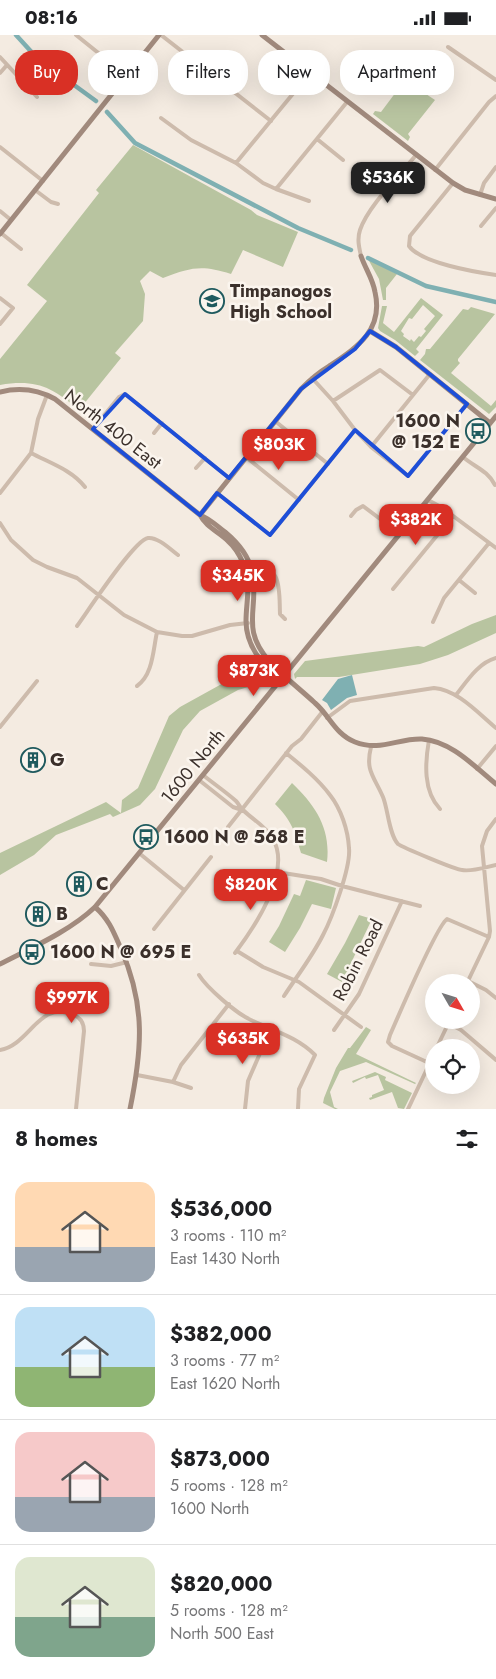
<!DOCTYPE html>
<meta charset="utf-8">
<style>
body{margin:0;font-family:Jost,sans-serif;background:#f2f2f2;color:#202124;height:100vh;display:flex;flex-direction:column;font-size:19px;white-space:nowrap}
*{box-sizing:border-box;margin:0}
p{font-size:16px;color:#757577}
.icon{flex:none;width:28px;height:28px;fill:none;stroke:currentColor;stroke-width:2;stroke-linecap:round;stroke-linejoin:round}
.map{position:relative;height:1074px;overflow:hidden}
.sheet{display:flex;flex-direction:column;background:#fff;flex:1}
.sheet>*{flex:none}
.guide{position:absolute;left:15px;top:15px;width:466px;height:45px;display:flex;gap:10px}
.needle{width:32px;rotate:129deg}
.tools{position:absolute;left:425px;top:939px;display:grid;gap:10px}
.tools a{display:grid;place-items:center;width:55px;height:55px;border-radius:50%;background:#fff;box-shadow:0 5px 20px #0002;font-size:25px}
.price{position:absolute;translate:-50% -42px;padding:0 11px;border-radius:10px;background:#d93025;color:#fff;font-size:16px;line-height:32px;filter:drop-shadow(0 1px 2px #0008)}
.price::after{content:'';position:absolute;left:50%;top:30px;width:15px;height:11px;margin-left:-8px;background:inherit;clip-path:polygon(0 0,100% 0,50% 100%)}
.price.on{background:#222;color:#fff}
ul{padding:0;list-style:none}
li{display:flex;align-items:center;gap:15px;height:125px;padding:0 15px}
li+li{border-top:1px solid #e0e0e0}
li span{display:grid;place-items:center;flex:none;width:140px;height:100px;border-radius:15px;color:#555}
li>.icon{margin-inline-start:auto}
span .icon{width:60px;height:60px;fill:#fffc;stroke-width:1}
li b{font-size:21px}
h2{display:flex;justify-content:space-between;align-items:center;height:60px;padding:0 15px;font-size:21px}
.pill{padding:0 18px;border-radius:20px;background:#fff;box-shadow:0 5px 20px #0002;font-size:18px;line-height:45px}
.pill.on{background:#d93025;color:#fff}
.status{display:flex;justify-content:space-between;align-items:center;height:35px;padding:0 25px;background:#fff;direction:ltr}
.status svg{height:14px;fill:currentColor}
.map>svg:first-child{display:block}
</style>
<div class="status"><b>08:16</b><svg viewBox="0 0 49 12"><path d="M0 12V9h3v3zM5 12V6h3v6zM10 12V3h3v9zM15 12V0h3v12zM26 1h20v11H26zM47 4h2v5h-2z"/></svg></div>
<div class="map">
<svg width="496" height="1074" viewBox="0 0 496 1074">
<rect width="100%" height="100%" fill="#f4ebe1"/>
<!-- green -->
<path fill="#b8c4a0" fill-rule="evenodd" d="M405 45 435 65 408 99 410 102 408 106 373 79 375 76 381 77Z
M133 110 251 175 257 180 298 197 283 232 243 215 231 239C202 230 192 232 163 243L150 236 140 246 145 259 143 286 115 318 121 323 79 375C52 352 36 344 0 350V324L47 266 27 250 99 158 96 155Z
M368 224 397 239 386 253V265H383L379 244Z
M421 263 443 280 416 314 419 317 415 321 395 305 380 296 378 293 382 271H387L383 288 394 297ZM423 270 435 281 424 294 426 296 421 302 419 301 414 307 411 304 410 306 403 301 404 299 401 296 409 283 412 284Z
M471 272 495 279 458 324V326L460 328 451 338 491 371 496 365V372L489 379 420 325 425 319 426 314H430L463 274 468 275Z
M496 580V598L448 620 420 629 339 642H297L295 644 294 639 305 626 418 611 424 612 472 589Z
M258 629 276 644 238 655 200 676 183 695 155 754 140 770 113 782 110 779 56 800 34 820 0 840V818L106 767 121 778 122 765 138 753 169 681 180 672Z
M292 748C315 770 331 793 327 827L301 818C295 796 291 785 275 769Z
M306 845 336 853 331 874 312 869 300 893 285 917 269 907 279 891 294 859 300 861Z
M359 880 372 884 342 947 327 939 345 908Z
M366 992 371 995 356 1019 416 1048 415 1049 366 1027 340 1036 330 1057 334 1072 338 1074H335L323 1068 324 1063 336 1033 348 1013H350Z
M375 1037 386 1042 385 1045 412 1058 404 1074 398 1073 392 1057 370 1065 369 1063 372 1062V1060L384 1055 378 1040 366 1044 365 1042 353 1048 352 1046Z"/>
<!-- water -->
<path fill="#7fb0b2" d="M352 640 357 660 347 663 331 675 327 668 322 665 338 644Z"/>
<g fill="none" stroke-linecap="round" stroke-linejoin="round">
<!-- canal -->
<path stroke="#7fb0b2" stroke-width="4.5" d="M16 0 37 23 96 66
M107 77 135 108 298 193 351 215
M368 223 426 251 496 267"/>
<!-- street -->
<path stroke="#cdbbac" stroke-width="4" d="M76 0 127 41
M161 0 271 86
M448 12 496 45
M0 22 37 62
M0 38 7 30
M161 83 191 105 236 128 263 148 276 154 309 166
M317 104 343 125
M0 112 43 146
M236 128 310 38
M435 135 489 67 496 61
M453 148 410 201 409 211C421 228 475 237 496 240
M276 154 347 67
M35 155 51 167 58 169
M480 160 484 148 496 132
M0 176 11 185
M481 191 496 173
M1 198 21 214
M361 221C359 212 357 204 360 195 368 171 400 140 416 120
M0 263 13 273 0 289
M312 343 333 366 355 395 371 412 408 441 467 369
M333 366 380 335 413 360
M275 386 328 429
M93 394 119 362 125 359 229 443
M154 398 162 388
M371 412 430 339
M31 418C50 428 72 435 85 452
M246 422 299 465
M463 422C476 433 487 435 495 450
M196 433 205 423
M0 458 31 418 38 384 47 360
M217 458 270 500 355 395
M428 465 441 472 496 513
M351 481 356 475 363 471 400 499
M0 488 11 505 33 525 47 532 77 543 124 580 157 597 182 601H192L230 590 248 588
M249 537C283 524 279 557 280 579L285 584
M459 545 475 558
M393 554 453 481
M433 587 444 563 489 508
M77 591C88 576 134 505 148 503 158 502 170 514 178 520
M137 651C153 640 153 615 157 597
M456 660C467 646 478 628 496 623
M327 683 350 666 434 653C458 655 478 678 496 693
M0 692 37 646
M429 705C425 728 423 756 440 774
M371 712C365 736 374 741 383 762 388 774 389 800 398 809 402 812 456 835 462 835 472 837 486 832 496 830
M477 734 496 711
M203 740C214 749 226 757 236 766 239 769 240 773 243 775 253 785 266 791 273 804 292 837 254 893 235 918
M199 745 233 772 242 775
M228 792 292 711 301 704 323 676
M139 818 184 855
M277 837 321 844 342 851 420 871
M154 894 211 822
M237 916 263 932 299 947 361 992
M91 929 111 931 127 927
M199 940C207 953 237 979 251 985 274 996 297 1002 315 1020L299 1054 298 1074
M468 946 486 955 496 963
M467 948 489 902 490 896 482 811 487 796 496 784
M284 961C297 941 312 922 323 900 332 883 351 832 349 813 348 795 341 774 330 760 318 744 302 731 286 718
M448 988 461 995 496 1025
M334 995 359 959 402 866
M437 1012 450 985
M0 1015C30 1010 39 964 74 980 81 983 84 989 84 996L76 1074
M429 1028 392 1011 388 1007 390 1000C398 982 436 892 447 884L489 902
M137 1040 173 1047 191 1053
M173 1047 181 1030 229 969
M245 1074 248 1046 271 993
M408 1074 434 1019"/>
<!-- secondary -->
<path stroke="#a18a7d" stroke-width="5" d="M262 0 453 148 465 155 496 164
M0 199 159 0
M370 296 396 312 490 388
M0 357C20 352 37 354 55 364L200 480C209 483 217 491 225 497 237 507 249 521 252 537 260 573 239 593 270 627 284 642 300 654 315 668 330 681 335 699 355 707 380 717 398 703 422 704 451 706 475 732 496 749
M200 480 301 354C309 346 318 338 328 332 356 313 384 296 375 257 373 244 365 233 361 221
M200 480C206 492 219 497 228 506 235 512 240 521 243 528 252 547 246 566 246 586 246 608 261 633 282 641
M95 872C109 884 114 898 121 914 146 971 142 1015 130 1074
M0 929C31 913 70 896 95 872L496 381"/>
</g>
<!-- marked area -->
<path fill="none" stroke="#1d4ed8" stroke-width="4" stroke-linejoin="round" d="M370 296 396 312 467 369 408 441 355 395 270 500 217 458 200 480 93 394 125 359 229 443 301 354 355 314Z"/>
<!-- icons -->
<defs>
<symbol id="school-ring" viewBox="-11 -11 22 22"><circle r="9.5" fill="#fbf5ee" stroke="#1f5a5e" stroke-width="1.5"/><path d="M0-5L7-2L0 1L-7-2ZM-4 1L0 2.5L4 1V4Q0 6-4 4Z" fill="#1f5a5e"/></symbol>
<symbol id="bus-ring" viewBox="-11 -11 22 22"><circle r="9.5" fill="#fbf5ee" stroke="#1f5a5e" stroke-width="1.5"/><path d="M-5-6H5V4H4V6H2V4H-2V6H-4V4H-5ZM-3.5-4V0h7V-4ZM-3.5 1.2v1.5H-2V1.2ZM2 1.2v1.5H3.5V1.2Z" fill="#1f5a5e"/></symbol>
<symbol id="building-ring" viewBox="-11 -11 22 22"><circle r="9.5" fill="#fbf5ee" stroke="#1f5a5e" stroke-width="1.5"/><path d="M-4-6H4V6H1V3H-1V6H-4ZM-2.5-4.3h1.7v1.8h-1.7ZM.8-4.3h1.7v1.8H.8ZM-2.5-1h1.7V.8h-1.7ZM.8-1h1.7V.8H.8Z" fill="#1f5a5e"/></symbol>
</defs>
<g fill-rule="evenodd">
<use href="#school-ring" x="198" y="252" width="28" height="28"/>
<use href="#bus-ring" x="464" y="382" width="28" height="28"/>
<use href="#building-ring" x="19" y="711" width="28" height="28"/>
<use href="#bus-ring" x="132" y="788" width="28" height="28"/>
<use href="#building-ring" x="65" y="835" width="28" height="28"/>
<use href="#building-ring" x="24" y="865" width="28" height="28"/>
<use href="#bus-ring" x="18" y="903" width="28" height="28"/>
</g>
<g text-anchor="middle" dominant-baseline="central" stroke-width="5" stroke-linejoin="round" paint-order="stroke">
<!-- poi labels -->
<g font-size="18" font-weight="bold" fill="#3b302b" stroke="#fbf5ee" text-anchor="start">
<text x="230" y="256">Timpanogos<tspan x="230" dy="21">High School</tspan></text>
<text x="460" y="386" text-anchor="end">1600 N<tspan x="460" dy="21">@ 152 E</tspan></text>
<text x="50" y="725">G</text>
<text x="164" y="802">1600 N @ 568 E</text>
<text x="96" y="849">C</text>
<text x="56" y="879">B</text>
<text x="50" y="917">1600 N @ 695 E</text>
</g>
<!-- street labels -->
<g font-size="18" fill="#3b302b" stroke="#fbf5ee">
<text transform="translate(113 394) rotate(38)">North 400 East</text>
<text transform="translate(193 731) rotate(-51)">1600 North</text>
<text transform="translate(358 925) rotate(-63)">Robin Road</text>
</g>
</g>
</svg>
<div class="tools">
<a><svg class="needle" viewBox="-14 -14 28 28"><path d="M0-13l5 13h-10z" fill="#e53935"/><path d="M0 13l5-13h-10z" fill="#757577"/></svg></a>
<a><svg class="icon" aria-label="locate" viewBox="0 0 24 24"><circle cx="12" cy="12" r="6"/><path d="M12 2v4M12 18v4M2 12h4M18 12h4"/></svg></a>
</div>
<b class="price on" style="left:388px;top:169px">$536K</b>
<b class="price" style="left:279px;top:436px">$803K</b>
<b class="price" style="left:416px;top:511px">$382K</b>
<b class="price" style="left:238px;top:567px">$345K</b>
<b class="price" style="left:254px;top:662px">$873K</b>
<b class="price" style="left:251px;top:876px">$820K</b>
<b class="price" style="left:72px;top:989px">$997K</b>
<b class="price" style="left:243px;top:1030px">$635K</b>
<div class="guide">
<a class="pill on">Buy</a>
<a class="pill">Rent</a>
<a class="pill">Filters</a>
<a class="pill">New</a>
<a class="pill">Apartment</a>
</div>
</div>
<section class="sheet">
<h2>8 homes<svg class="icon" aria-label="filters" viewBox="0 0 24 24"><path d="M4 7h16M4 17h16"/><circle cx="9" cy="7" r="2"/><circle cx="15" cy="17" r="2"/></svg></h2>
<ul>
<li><span style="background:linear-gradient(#ffd9b3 65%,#9aa5b1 0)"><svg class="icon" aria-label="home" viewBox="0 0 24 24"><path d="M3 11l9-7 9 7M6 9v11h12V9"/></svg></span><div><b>$536,000</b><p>3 rooms · 110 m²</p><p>East 1430 North</p></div></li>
<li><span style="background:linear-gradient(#bfe0f5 60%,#8fb573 0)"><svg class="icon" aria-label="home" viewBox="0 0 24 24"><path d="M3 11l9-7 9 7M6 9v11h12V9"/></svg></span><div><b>$382,000</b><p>3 rooms · 77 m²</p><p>East 1620 North</p></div></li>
<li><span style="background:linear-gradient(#f6c9c9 65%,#9aa5b1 0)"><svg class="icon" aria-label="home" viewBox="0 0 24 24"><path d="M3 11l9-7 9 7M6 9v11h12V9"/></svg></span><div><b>$873,000</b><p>5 rooms · 128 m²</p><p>1600 North</p></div></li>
<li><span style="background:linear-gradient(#dfe7d0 60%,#7fa58c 0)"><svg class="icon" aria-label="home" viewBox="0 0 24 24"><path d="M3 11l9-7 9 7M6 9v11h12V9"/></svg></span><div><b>$820,000</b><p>5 rooms · 128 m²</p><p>North 500 East</p></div></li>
</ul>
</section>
